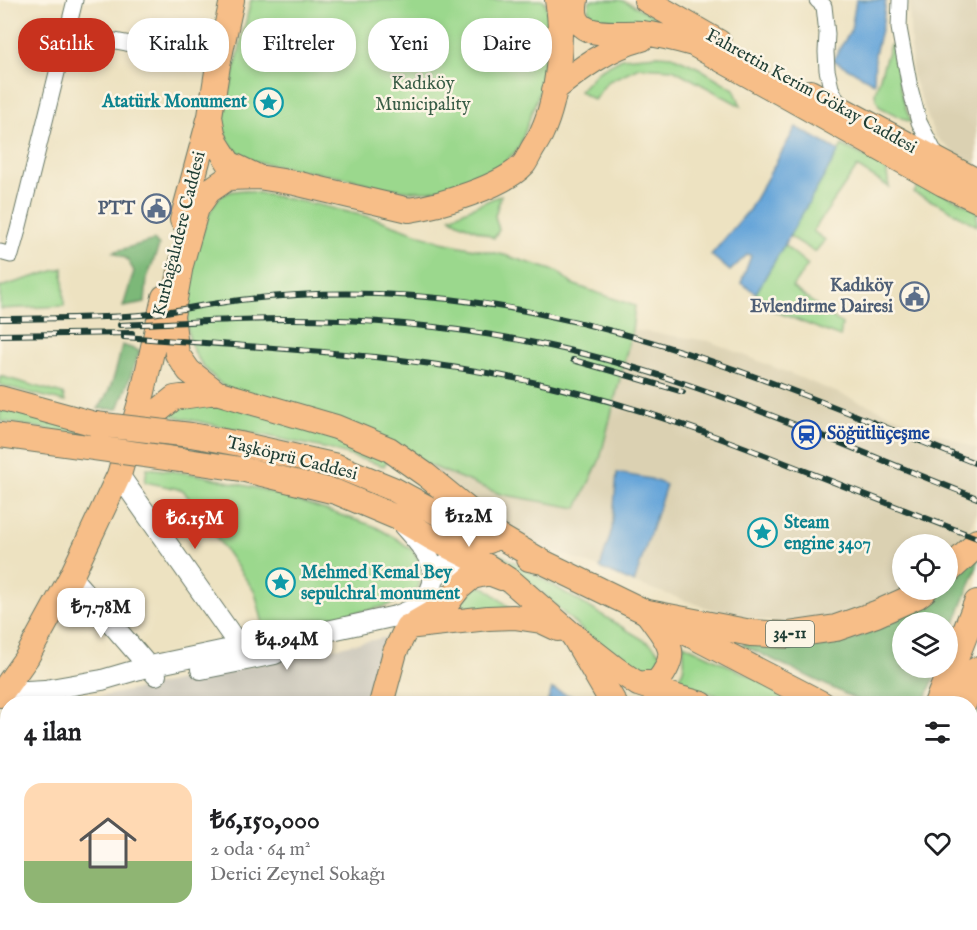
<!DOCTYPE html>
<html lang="tr">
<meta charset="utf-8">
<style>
body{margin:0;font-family:"IM FELL English",serif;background:#f6f6f6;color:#202124;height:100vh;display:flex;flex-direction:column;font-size:22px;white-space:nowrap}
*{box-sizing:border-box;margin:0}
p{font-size:20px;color:#757577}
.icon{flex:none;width:33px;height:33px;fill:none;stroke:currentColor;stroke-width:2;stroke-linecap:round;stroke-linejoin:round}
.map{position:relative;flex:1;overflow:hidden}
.side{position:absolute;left:0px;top:696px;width:978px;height:234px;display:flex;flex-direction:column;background:#fff;border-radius:24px 24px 0 0;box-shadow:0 3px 9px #0003}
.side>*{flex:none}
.guide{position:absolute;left:18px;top:18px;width:600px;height:54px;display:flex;gap:12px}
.buttons{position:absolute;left:892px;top:534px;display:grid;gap:12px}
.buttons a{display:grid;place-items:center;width:66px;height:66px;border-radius:50%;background:#fff;box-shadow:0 3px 9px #0003;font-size:30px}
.price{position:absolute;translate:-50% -51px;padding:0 14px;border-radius:12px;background:#fff;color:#222;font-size:20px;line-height:39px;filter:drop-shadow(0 2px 3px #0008)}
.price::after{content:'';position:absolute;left:50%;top:36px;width:18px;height:14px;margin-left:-9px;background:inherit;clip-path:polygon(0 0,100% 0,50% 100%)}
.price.active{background:#c8321e;color:#fff}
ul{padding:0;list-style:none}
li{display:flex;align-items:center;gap:18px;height:150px;padding:0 24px}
li span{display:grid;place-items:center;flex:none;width:168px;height:120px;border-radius:18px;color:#555}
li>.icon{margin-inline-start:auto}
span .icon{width:72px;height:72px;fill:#fffc;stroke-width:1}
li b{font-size:26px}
h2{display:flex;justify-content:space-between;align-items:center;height:72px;padding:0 24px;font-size:26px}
.pill{padding:0 21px;border-radius:24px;background:#fff;box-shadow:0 3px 9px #0003;font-size:21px;line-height:54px}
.pill.active{background:#c8321e;color:#fff}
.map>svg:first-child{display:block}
</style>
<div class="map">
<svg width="977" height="930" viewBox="0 0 977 930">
<rect width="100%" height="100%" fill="#fcf5e5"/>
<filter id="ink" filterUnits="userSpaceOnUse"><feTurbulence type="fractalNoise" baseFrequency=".0167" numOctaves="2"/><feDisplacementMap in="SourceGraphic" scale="12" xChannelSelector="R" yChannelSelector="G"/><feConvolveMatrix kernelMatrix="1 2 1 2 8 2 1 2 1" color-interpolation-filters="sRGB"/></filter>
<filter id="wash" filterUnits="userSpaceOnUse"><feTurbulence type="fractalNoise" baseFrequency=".008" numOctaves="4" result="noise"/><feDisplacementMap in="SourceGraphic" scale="24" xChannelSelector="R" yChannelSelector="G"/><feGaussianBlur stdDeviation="1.35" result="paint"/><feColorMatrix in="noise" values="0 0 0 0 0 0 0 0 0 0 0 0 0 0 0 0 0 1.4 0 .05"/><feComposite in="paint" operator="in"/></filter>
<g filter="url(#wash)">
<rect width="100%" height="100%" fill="#ede2c1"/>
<!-- built -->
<path fill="#dbd1b2" d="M909 0H977V166L968 165 935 136 912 75Z
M243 190 319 205 377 219 441 242 504 255 558 272 572 284 635 306 633 330 709 341 977 449V511L963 545 948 558V544H903V589L873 605 826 620 780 623 738 616 711 609 634 583 665 485 617 474 612 529 600 568 525 540 477 511 196 357 188 332V302L206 223Z"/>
<!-- industrial -->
<path fill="#c8c4b8" d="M397 635 376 703 66 704Z
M95 922 326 923 325 930H93Z"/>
<!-- green -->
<path fill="#9bd88d" stroke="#5d8a60" stroke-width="1.5" d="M251 0H544L547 8 549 40 541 87 519 148 503 164 488 173 453 187 430 191H412L379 187 351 179 251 161C234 151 225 143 222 123Z
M590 0H620L629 3 680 30 606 24 594 19 588 9Z
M890 45H893C897 72 900 99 912 123L880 107 876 99 875 93Z
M657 55 672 56 699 68 734 89 741 106 673 69 639 67 607 82 594 100 579 91 598 71 622 58Z
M842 145 886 167 889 187 857 167 813 231 825 240 815 252 789 236Z
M920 182 977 210V226L943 206 914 193Z
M243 190 319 205 377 219 441 242 504 255 558 272 572 284 635 306 632 330 600 459 577 508 500 494 424 463 223 386C205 370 193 357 188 333 185 318 190 284 192 268 194 255 209 208 218 199 226 192 232 191 243 190Z
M501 195 495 216 499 230 494 238 458 222 450 217Z
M784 245 808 265 792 287 842 324 840 337 767 308 757 297 756 293Z
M63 268 64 306 0 309V287Z
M0 376 63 394 65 402 0 385Z
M202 399 331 432 388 459 384 466 328 449 168 415 172 410Z
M0 407 88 431 86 436 0 421Z
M147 468 195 474 264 490 374 526 397 539 413 551 422 565 419 587 400 602 366 611 264 628 255 592 183 490 145 482Z
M496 553 516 563 652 645 661 654 657 667 649 674 633 671 612 658 541 592Z
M477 586 486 588 514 611 444 614Z
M683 644 807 703 752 704 736 701 674 683C687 669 685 662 683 644Z
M977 702V756L971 752 970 718Z
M977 841V930H902L906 923 970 922 971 843Z"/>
<!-- forest -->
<path fill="#7cb878" stroke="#4e7a56" stroke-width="1.5" d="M154 240 159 246 147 278 145 303 123 307 134 271 127 259 113 252Z
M122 345 140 351 118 409H98C112 390 117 368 122 345Z
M977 553V566L948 641V622H903V668H938L924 703H864L742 645 748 642 796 647 824 646 851 640 883 626 920 607 942 590H948V585Z
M674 922 696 923 704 930H661Z"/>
<!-- water -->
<path fill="#66a5d9" stroke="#427186" stroke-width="1.5" d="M856 0H886L883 22 875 54 874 83 833 60 851 30Z
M796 127 839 151 756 293 741 283 751 256 748 254 730 271 711 255 749 210Z
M617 473 651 479 666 485 634 583 600 568 612 529Z
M552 689 582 700 581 703H547Z
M483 923H516L515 930H482Z"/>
</g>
<g filter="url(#ink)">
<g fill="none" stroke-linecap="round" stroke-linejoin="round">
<defs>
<path id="minor" d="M817 0 824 6 827 34 826 52 827 70 831 88 840 107
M900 0 899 28 910 88 919 122 938 159
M67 32 126 43 218 65
M0 252 11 255 18 230 75 0
M40 702V704
M0 917 8 910
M90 930 91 922"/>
<path id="tertiary" d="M119 475 240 647
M71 577 156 675
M434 578 444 566 452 562 461 565 467 574 459 588
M201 669 275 654
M0 695 27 691 45 690 102 680 150 666 240 647 295 638 396 616C411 611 423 605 430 591 443 566 418 542 403 525"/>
<path id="primary" d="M576 0C567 43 617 31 642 33 659 35 676 39 693 44L943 184 977 200
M646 0 719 42
M554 90C581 68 608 48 642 39
M810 92 977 181
M210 116 213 133 217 144 229 163 256 176
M182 220 210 116 218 65 232 0
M0 398 95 424
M0 435 87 447
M191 435 240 444 337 466 393 489 489 541
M137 445 158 411 174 398 216 392
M181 460 241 469 336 492 398 518 430 537 487 566 512 582 575 637 616 669 638 684 677 697 702 704
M529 559 543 562 648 613 823 704
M543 562 497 535 487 525 426 475 389 449 336 427 216 392 189 371 177 354 172 316 181 265 197 208 209 191 228 178 258 177 295 183 409 210C439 206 504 186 524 164 527 160 530 153 533 148 536 143 540 137 542 132 558 98 564 36 557 0
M415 623 446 605 459 588 472 577 489 573 502 578
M407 627 488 618 514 617 541 621 558 629
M638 684 658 681C681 652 668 642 650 617
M0 695 27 657 71 577 119 475 143 392 164 297
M381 704 395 652 407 627
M970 777 977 781
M330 930 332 922"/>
<path id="trunk" d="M948 571 975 546 977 542
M648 613 751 633 788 635 836 628 876 614 916 596 924 590
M575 637 614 704
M937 704 977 603
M963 704 977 670
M970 810 977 813
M728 922 740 930
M815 930 836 922"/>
</defs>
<!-- minor casing -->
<use href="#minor" stroke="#677765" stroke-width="17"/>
<!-- tertiary casing -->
<use href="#tertiary" stroke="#677765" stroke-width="22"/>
<!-- primary casing -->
<use href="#primary" stroke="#677765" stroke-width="26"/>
<!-- trunk casing -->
<use href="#trunk" stroke="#677765" stroke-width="28"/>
<!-- minor -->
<use href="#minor" stroke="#fff" stroke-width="15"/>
<!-- tertiary -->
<use href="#tertiary" stroke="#fff" stroke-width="20"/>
<!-- primary -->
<use href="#primary" stroke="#f7be88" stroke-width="24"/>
<!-- trunk -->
<use href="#trunk" stroke="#f7be88" stroke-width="26"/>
<defs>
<path id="rail" d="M0 319C50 318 101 319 151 314 177 311 201 305 226 302 276 295 327 292 378 294 589 300 784 387 977 464
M120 325C176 323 232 319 288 319 374 319 461 327 545 345 695 376 835 443 977 498
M0 335 132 333
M124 337C265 348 408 353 546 385 638 406 725 439 813 474 867 495 922 517 977 538
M573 360 626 375 683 392"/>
</defs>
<!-- rail casing -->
<use href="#rail" stroke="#1f3d34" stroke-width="6"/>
<!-- rail -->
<use href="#rail" stroke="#fcf5e5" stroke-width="4" stroke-dasharray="11" stroke-linecap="butt"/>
<defs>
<path id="primary-bridge" d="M95 424 191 435
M87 447 181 460"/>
</defs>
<!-- primary-bridge casing -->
<use href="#primary-bridge" stroke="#677765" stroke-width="26" stroke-linecap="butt"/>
<!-- primary-bridge -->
<use href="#primary-bridge" stroke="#f7be88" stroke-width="24"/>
</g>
</g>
<!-- icons -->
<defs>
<symbol id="sight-ring" viewBox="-11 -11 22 22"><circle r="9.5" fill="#fcf5e5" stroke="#0f9aa8" stroke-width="1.5"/><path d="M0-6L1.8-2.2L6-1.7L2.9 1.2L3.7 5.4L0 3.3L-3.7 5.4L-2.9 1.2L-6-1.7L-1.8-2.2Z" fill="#0f9aa8"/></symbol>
<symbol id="civic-ring" viewBox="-11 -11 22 22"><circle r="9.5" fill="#fcf5e5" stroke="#5c6f8a" stroke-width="1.5"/><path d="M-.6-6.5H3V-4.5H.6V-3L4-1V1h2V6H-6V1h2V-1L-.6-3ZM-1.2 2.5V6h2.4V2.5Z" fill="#5c6f8a"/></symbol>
<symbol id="station-ring" viewBox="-11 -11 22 22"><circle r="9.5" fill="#fcf5e5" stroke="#1a4fb4" stroke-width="1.5"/><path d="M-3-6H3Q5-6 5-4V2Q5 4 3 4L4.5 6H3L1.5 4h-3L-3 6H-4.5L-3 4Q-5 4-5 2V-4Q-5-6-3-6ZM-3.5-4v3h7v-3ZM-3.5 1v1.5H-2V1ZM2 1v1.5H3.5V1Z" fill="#1a4fb4"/></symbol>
</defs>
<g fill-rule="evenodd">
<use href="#sight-ring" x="252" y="86" width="33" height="33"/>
<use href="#civic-ring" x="140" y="192" width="33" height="33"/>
<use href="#civic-ring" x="898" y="280" width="33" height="33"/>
<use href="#station-ring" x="790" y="418" width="33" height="33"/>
<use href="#sight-ring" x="746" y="516" width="33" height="33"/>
<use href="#sight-ring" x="264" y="566" width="33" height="33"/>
</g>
<g text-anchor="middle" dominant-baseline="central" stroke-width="5" stroke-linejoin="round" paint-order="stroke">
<!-- shield labels -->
<rect fill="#fcf5e5" stroke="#617469" stroke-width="1.5" x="766" y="621" width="48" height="26" rx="4.5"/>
<g font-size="16" font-weight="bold" fill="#1f3d34">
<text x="790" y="634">34-11</text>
</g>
<!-- park labels -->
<g font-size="18" fill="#385c46" stroke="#fcf5e5">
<text x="423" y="84">Kadıköy<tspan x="423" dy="21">Municipality</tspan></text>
</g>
<!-- street labels -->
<g font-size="18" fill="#1f3d34" stroke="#fcf5e5">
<text transform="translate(811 92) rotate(29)">Fahrettin Kerim Gökay Caddesi</text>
<text transform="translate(180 234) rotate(-76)">Kurbağalıdere Caddesi</text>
<text transform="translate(292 459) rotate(14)">Taşköprü Caddesi</text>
</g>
<!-- culture labels -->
<g font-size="18" font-weight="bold" fill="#0d838f" stroke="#fcf5e5" text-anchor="start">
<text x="247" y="102" text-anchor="end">Atatürk Monument</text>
<text x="784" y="523">Steam<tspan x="784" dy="21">engine 3407</tspan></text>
<text x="301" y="573">Mehmed Kemal Bey<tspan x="301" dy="21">sepulchral monument</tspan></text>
</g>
<!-- service labels -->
<g font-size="18" font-weight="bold" fill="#4e5e75" stroke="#fcf5e5" text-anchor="end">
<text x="135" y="209">PTT</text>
<text x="893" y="286">Kadıköy<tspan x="893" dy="21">Evlendirme Dairesi</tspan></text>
</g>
<!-- transit labels -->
<g font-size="18" font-weight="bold" fill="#164399" stroke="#fcf5e5" text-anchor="start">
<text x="827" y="434">Söğütlüçeşme</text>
</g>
</g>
</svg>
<div class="buttons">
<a><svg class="icon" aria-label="locate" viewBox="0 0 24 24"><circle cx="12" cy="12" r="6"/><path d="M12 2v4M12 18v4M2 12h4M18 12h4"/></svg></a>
<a><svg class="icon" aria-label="layers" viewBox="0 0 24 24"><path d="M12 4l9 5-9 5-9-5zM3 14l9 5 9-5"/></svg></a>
</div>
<b class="price" style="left:469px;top:548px">₺12M</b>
<b class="price active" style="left:195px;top:550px">₺6.15M</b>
<b class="price" style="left:101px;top:639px">₺7.78M</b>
<b class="price" style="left:287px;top:671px">₺4.94M</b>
<div class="guide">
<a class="pill active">Satılık</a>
<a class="pill">Kiralık</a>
<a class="pill">Filtreler</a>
<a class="pill">Yeni</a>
<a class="pill">Daire</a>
</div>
<section class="side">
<h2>4 ilan<svg class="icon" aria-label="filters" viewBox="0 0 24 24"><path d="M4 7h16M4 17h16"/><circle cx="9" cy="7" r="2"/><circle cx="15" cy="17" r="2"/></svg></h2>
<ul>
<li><span style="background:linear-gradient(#ffd9b3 65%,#8fb573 0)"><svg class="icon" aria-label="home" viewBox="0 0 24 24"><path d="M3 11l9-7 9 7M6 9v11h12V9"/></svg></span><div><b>₺6,150,000</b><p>2 oda · 64 m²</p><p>Derici Zeynel Sokağı</p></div><svg class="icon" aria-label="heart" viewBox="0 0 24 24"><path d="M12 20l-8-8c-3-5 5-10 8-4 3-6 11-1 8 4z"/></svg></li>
</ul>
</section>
</div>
